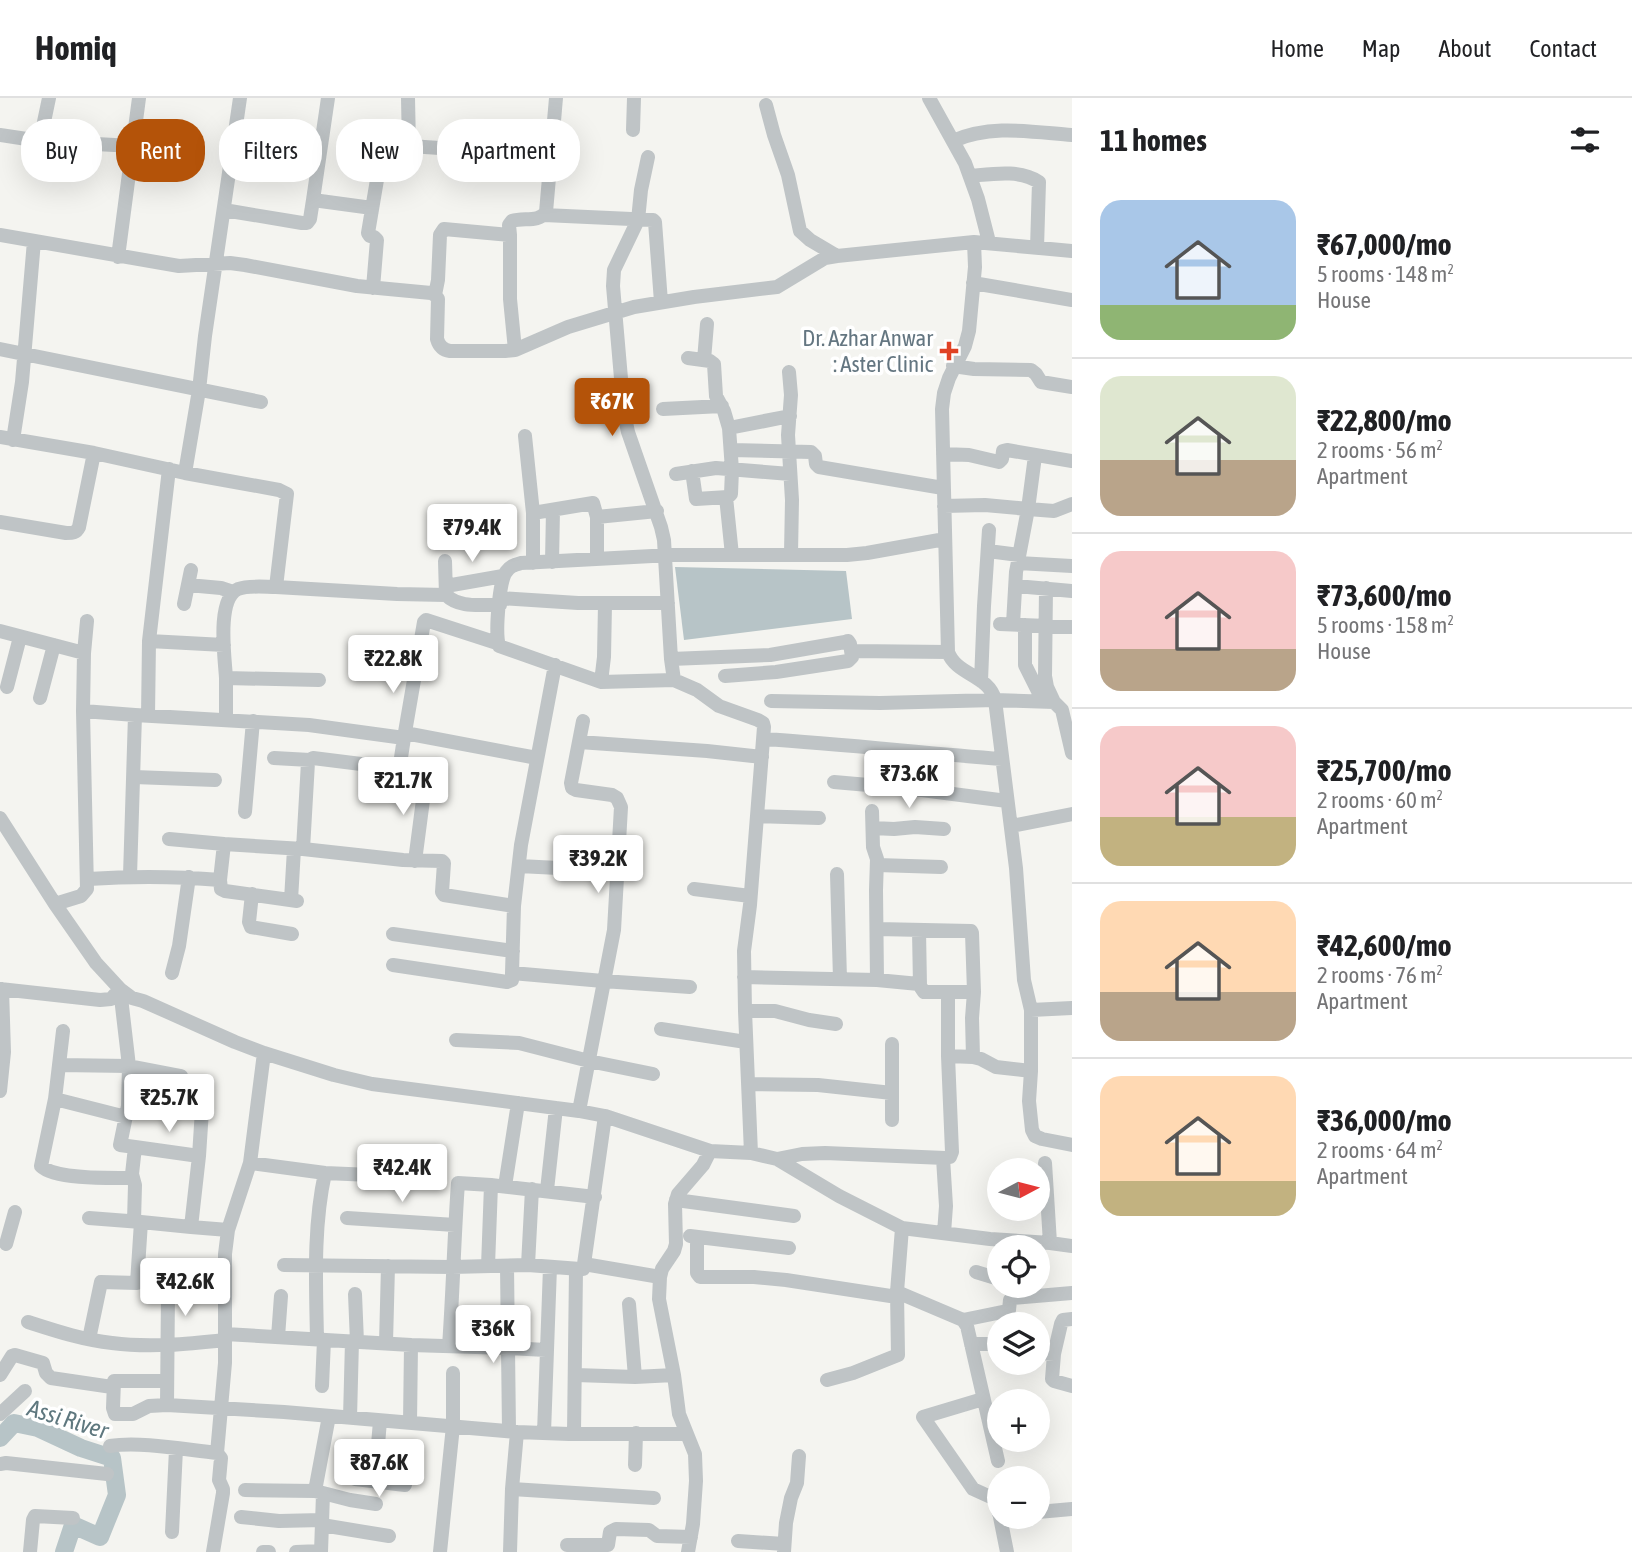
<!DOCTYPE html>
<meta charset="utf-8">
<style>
body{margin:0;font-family:"Asap Condensed",sans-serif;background:#f2f2f2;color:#202124;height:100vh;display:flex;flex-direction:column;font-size:26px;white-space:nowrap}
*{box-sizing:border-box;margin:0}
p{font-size:23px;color:#757577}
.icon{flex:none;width:38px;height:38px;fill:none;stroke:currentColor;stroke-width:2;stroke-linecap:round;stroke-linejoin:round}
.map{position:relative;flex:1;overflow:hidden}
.panel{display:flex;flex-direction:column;background:#fff;width:560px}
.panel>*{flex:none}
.guide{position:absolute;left:21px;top:21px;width:665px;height:63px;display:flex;gap:14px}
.needle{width:46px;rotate:83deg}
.controls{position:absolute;left:987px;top:1060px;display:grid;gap:14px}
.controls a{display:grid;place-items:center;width:63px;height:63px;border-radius:50%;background:#fff;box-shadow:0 7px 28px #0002;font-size:35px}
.price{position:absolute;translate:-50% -60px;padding:0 16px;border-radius:7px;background:#fff;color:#222;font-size:23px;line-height:46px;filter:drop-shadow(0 2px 4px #0008)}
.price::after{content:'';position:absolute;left:50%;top:42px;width:21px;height:16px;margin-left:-10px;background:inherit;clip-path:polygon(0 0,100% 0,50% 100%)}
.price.on{background:#b45309;color:#fff}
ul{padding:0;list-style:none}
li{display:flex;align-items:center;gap:21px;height:175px;padding:0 28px}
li+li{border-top:2px solid #e0e0e0}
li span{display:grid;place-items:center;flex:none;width:196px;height:140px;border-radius:21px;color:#555}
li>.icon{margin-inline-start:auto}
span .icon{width:84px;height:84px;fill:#fffc;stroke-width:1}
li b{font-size:30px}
h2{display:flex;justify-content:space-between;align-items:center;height:84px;padding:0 28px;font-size:30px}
.chip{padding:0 24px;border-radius:28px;background:#fff;box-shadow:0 7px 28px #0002;font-size:24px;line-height:63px}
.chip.on{background:#b45309;color:#fff}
header{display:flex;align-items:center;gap:42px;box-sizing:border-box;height:98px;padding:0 35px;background:#fff;border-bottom:2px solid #e0e0e0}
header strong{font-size:33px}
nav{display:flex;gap:38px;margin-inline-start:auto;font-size:24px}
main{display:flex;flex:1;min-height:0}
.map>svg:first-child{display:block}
</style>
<header>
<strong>Homiq</strong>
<nav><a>Home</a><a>Map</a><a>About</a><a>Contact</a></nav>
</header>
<main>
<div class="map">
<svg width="1072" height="1454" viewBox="0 0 1072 1454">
<rect width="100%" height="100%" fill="#f4f4f0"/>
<!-- water -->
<path fill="#b7c4c7" d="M675 469 846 473 852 521 684 542Z"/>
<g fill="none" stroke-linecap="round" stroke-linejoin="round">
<!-- river -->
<path stroke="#b7c4c7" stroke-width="18" d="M0 1340 14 1325 38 1330 81 1350 112 1360 117 1397 100 1439 73 1427 64 1454"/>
<!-- minor -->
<path stroke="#bfc4c6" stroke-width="14" d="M408 0 409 48
M929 0 965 65 978 101 989 144
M766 7 774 37 788 77 800 133 810 142 837 158
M633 32 634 0
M0 37 40 43 133 48
M40 43 49 0
M953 43C991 26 1032 34 1072 37
M648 59 641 92 638 122 614 172 613 188 624 315 628 334 661 429 664 442 671 561 674 582 697 592 719 608 758 622 763 625 764 629 750 807 744 853 745 913 751 1055
M970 78C992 76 1019 71 1039 84L1037 150
M313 102 372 110
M224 112 302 125H307L310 121 313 102 328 0
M544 117 653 122 655 124 661 204
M0 137 179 168 230 165 245 167 357 188 431 195 435 197 438 201 437 241C439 248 443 252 450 253H505L515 252 568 229 634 209 694 199 777 189 825 160 837 158 974 144 1072 153
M510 137V201L515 252
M974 144 975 169 969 233 965 248 949 280 944 295 942 311 948 554C956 577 989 577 995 602L1016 770 1024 882 1031 912V973L1029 1003 1032 1032 1035 1038 1042 1041 1072 1047
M118 159 139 0
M973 185 1072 202
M373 190 377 142 374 139 370 138 368 135 381 58 408 56 409 48 551 57
M435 197 438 182 440 137 444 131 510 137 509 127 512 123C524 119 538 125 546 114L556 0
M0 251 261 304
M688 260 710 263 714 266 716 298 724 313 729 330 732 372 731 396 728 399 696 401 692 373
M704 262 707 226
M953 268 974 271 1031 272 1036 276 1041 284 1072 289
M789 274 791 297 788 337 792 402 791 456
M663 311 722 308
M729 330 790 318
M525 338 533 415V465
M0 339 94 355 185 375 279 392 287 396 276 489C265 489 249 487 238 491 216 501 225 561 226 580
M13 342 22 284 34 143
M731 352 811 354 815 358 816 366 819 369 943 390
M943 356 969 357 999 364 1002 361 1003 353 1007 352 1072 363
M1035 358 1028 411 1054 413 1072 406
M185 375 199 292 205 238 240 0
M676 376 716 370 790 376
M726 399 732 457
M944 408 985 407 1028 411 1016 474 1013 526
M533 415 593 405 597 419V461
M597 419 657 413
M0 424 66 435C73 435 76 435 79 429L94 355
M988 453 1019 457
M445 463 446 497C460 511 482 506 500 507
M552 464 553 412
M1018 465 1072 468
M188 487 221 490 233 494
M446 488 503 478
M1016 488 1072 493
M276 489 397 496 446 497
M1046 490 1045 578 1047 589 1054 604
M500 500 578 505H668
M184 506 191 472
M1000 526 1072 529
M1025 527V567L1043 603
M0 533 84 555
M149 543 169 371
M852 553 948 554
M671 561 770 557 845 544 848 543 850 546 852 559 848 563 776 574 725 578
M674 582 601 584 499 548C495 535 499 484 506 474 510 468 514 467 521 465L671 457H847L867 455 945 441
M981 583 984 508 989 432
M601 584 604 559 605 506
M7 589 20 539
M40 600 54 547
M771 603 880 605 995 602 1054 604 1062 612 1072 655
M83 613 135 617 309 627 404 640 400 666 397 669 393 670 313 660 308 664 303 751
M148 618 149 543 224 547
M226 621V580L319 582
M405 635 537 660
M404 640 424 524 426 522 497 545
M764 641C844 646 922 655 1002 661
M579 644 707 653 762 659
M274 660 310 662
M134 679 215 682
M834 684 914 691 1007 703
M872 713 873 749 877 761 876 792 877 882
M245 714 253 623
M757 718 819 720
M0 720 55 806 96 865 120 891 132 900 143 903 235 944 264 955 334 977 372 986 579 1013 605 1018 710 1053 751 1055 777 1061 839 1098 902 1130 990 1141 1050 1145 1072 1148
M1011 728 1072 716
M873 730 894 731 915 729 944 731
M169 741 224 746
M415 763 426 679
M877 767 941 769
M519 768 617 773
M837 776 840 881
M130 778 135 617
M88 781C132 778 175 778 220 782L224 746 303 751 403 762 442 763 444 765 442 794 444 797 514 808 521 747 555 567
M220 782 221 791 225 793 297 803
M694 791 750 798
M252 796 249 824 251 829 292 836
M291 802 294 751
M55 806 81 798 87 791 83 613 84 555 87 523
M514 808 512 875 603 883 690 889
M877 831 971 833 972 835 974 894 972 920 973 959
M919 832 920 888 924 894H974
M393 836 513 853
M393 867 507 884 512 882V875
M172 875 179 848 189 779
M744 879 877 882 919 886
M0 891 100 902 111 901 120 891
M120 891 129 968 128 1008 120 1047 135 1049 132 1076 135 1087 134 1123
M948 894V958
M1031 912 1072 910
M745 913H775L809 922 836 926
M661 931 746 944
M63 933 55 1001 41 1068C55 1082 113 1080 133 1080
M456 942 519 945 589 963 653 976
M892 946V1022
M59 967 129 968 181 978
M748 986 818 987 892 995
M0 993 4 954 2 891
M55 1001 126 1019
M202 1012 199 1058 191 1129 228 1132
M579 1013 614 832 621 709 617 700 612 697 576 692 572 690 571 685 583 623
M135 1049 199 1058
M777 1061 802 1056 825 1055 945 1060 950 1059 952 1054 948 958 973 959 981 961 996 969 1031 973
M250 1065 325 1075 440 1080
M1045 1065 1050 1145
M505 1088 518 1005
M547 1092 556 1010
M676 1102 794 1118
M89 1120 141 1124
M347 1120 455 1127
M902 1130 897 1194 963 1222 967 1228 998 1363
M944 1135 946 1108 943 1060H945
M690 1138 789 1150
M697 1139V1175L700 1179H754L786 1182 897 1199
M6 1146 15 1114
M584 1166 605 1018
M284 1167 452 1169 528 1167 580 1171H583L584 1166 660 1179
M528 1167 532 1091
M488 1168 491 1087 595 1099
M976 1174 999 1181
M355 1196 357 1244
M629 1206 635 1279
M1072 1221 1063 1222 1061 1226 1054 1256 1052 1281 1054 1283 1072 1288
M963 1222 1007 1213 1009 1212 1010 1202 1012 1200 1072 1195
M28 1224C56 1233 83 1242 112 1245 150 1250 188 1246 225 1242
M225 1236 411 1247
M278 1239 281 1198
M89 1241 101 1184 137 1185 141 1124 191 1129
M317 1241C316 1186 313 1129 325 1075
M386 1245 388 1168
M971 1246H999
M449 1248C453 1194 454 1140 458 1085L491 1087
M1038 1255 1054 1256
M0 1277 12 1258 15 1257 43 1265 46 1275 51 1280 112 1289
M576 1277 635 1279 674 1277
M827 1282 853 1275 898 1257 897 1194
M167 1283H114L113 1310 115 1316H133L149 1308 167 1307 284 1314 517 1334 569 1336H686
M322 1288 324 1242
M983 1301 923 1319 973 1391 995 1401 999 1416
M167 1307 168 1193
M0 1316 25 1293
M329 1318 315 1393 350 1402 376 1406
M350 1320 352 1243
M410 1325 411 1247 508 1250 507 1168
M509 1333 508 1250 546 1252
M544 1335 550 1169
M574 1335 576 1171
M110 1348C140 1343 187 1352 217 1355L221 1360 219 1382 223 1391V1395L213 1454
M217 1355 225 1265V1156L228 1132 250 1065 264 955
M0 1366 6 1365 107 1376
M635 1367 636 1335
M355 1381 405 1387
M375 1382 380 1323
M512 1391 654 1400
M245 1392 315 1393
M1038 1414 1072 1411
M241 1419 279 1423 322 1422
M1000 1419 1007 1454
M322 1427 389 1438
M172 1434 176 1351
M738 1443 784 1446
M567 1447H608L610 1434 616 1431 649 1432 657 1438 691 1439
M30 1454 33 1422 35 1418 73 1420
M263 1454H269
M296 1454 321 1453
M321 1454 323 1396
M440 1454 453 1328V1275
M510 1454 512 1391 517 1334
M688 1454 693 1426 696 1383 695 1356 679 1316 674 1277 659 1201 660 1179 662 1171 674 1153 676 1146 675 1106 678 1096 703 1067 710 1053
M784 1454 786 1425 791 1400 797 1385 799 1358"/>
</g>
<!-- markers -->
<path fill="#e04224" stroke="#fff" stroke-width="2.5" d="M945.5 242.5h7v7h7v7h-7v7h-7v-7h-7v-7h7z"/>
<g text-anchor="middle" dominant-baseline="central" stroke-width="7" stroke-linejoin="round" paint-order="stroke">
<!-- poi labels -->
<g font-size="23" fill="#647681" stroke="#fff" text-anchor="end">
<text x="933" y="240">Dr. Azhar Anwar<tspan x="933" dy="26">: Aster Clinic</tspan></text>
</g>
<!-- water labels -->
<g font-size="24" font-style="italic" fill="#5f787f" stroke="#fff">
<text transform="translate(68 1321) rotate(17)">Assi River</text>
</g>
</g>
</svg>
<div class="controls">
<a><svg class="needle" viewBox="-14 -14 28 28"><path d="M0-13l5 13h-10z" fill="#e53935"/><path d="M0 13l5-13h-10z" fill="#757577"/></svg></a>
<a><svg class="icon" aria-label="locate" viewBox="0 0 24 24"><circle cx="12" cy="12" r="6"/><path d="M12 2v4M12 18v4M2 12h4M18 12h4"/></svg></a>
<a><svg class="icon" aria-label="layers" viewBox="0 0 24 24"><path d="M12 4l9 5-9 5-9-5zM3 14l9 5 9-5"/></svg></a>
<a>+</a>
<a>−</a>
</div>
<b class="price on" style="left:612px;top:340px">₹67K</b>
<b class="price" style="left:472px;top:466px">₹79.4K</b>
<b class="price" style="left:393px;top:597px">₹22.8K</b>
<b class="price" style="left:909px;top:712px">₹73.6K</b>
<b class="price" style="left:403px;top:719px">₹21.7K</b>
<b class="price" style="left:598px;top:797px">₹39.2K</b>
<b class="price" style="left:169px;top:1036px">₹25.7K</b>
<b class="price" style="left:402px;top:1106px">₹42.4K</b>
<b class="price" style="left:185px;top:1220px">₹42.6K</b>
<b class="price" style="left:493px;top:1267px">₹36K</b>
<b class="price" style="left:379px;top:1401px">₹87.6K</b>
<div class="guide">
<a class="chip">Buy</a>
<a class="chip on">Rent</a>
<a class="chip">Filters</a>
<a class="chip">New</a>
<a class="chip">Apartment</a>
</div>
</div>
<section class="panel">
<h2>11 homes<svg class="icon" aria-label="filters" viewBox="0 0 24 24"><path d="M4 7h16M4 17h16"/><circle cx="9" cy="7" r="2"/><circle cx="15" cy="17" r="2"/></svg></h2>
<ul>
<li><span style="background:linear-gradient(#a9c7e8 75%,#8fb573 0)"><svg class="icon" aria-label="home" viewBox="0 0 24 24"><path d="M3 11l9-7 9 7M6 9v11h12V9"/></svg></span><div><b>₹67,000/mo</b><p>5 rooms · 148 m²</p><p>House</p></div></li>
<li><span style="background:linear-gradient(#dfe7d0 60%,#b9a48a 0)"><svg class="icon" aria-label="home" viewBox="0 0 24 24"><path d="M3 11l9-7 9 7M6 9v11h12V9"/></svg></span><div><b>₹22,800/mo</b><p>2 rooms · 56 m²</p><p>Apartment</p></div></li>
<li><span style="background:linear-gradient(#f6c9c9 70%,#b9a48a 0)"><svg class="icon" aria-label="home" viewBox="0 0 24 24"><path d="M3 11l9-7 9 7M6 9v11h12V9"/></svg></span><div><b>₹73,600/mo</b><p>5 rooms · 158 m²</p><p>House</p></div></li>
<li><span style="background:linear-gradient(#f6c9c9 65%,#c2b280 0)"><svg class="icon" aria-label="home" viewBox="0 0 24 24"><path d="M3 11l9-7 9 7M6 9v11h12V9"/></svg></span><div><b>₹25,700/mo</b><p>2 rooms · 60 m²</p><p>Apartment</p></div></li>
<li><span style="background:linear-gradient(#ffd9b3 65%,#b9a48a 0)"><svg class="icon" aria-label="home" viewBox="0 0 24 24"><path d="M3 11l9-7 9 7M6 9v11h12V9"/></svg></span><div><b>₹42,600/mo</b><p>2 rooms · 76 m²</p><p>Apartment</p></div></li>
<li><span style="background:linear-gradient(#ffd9b3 75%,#c2b280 0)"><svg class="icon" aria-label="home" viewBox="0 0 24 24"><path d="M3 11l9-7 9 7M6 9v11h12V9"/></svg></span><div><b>₹36,000/mo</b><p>2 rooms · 64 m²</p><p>Apartment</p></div></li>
</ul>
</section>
</main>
